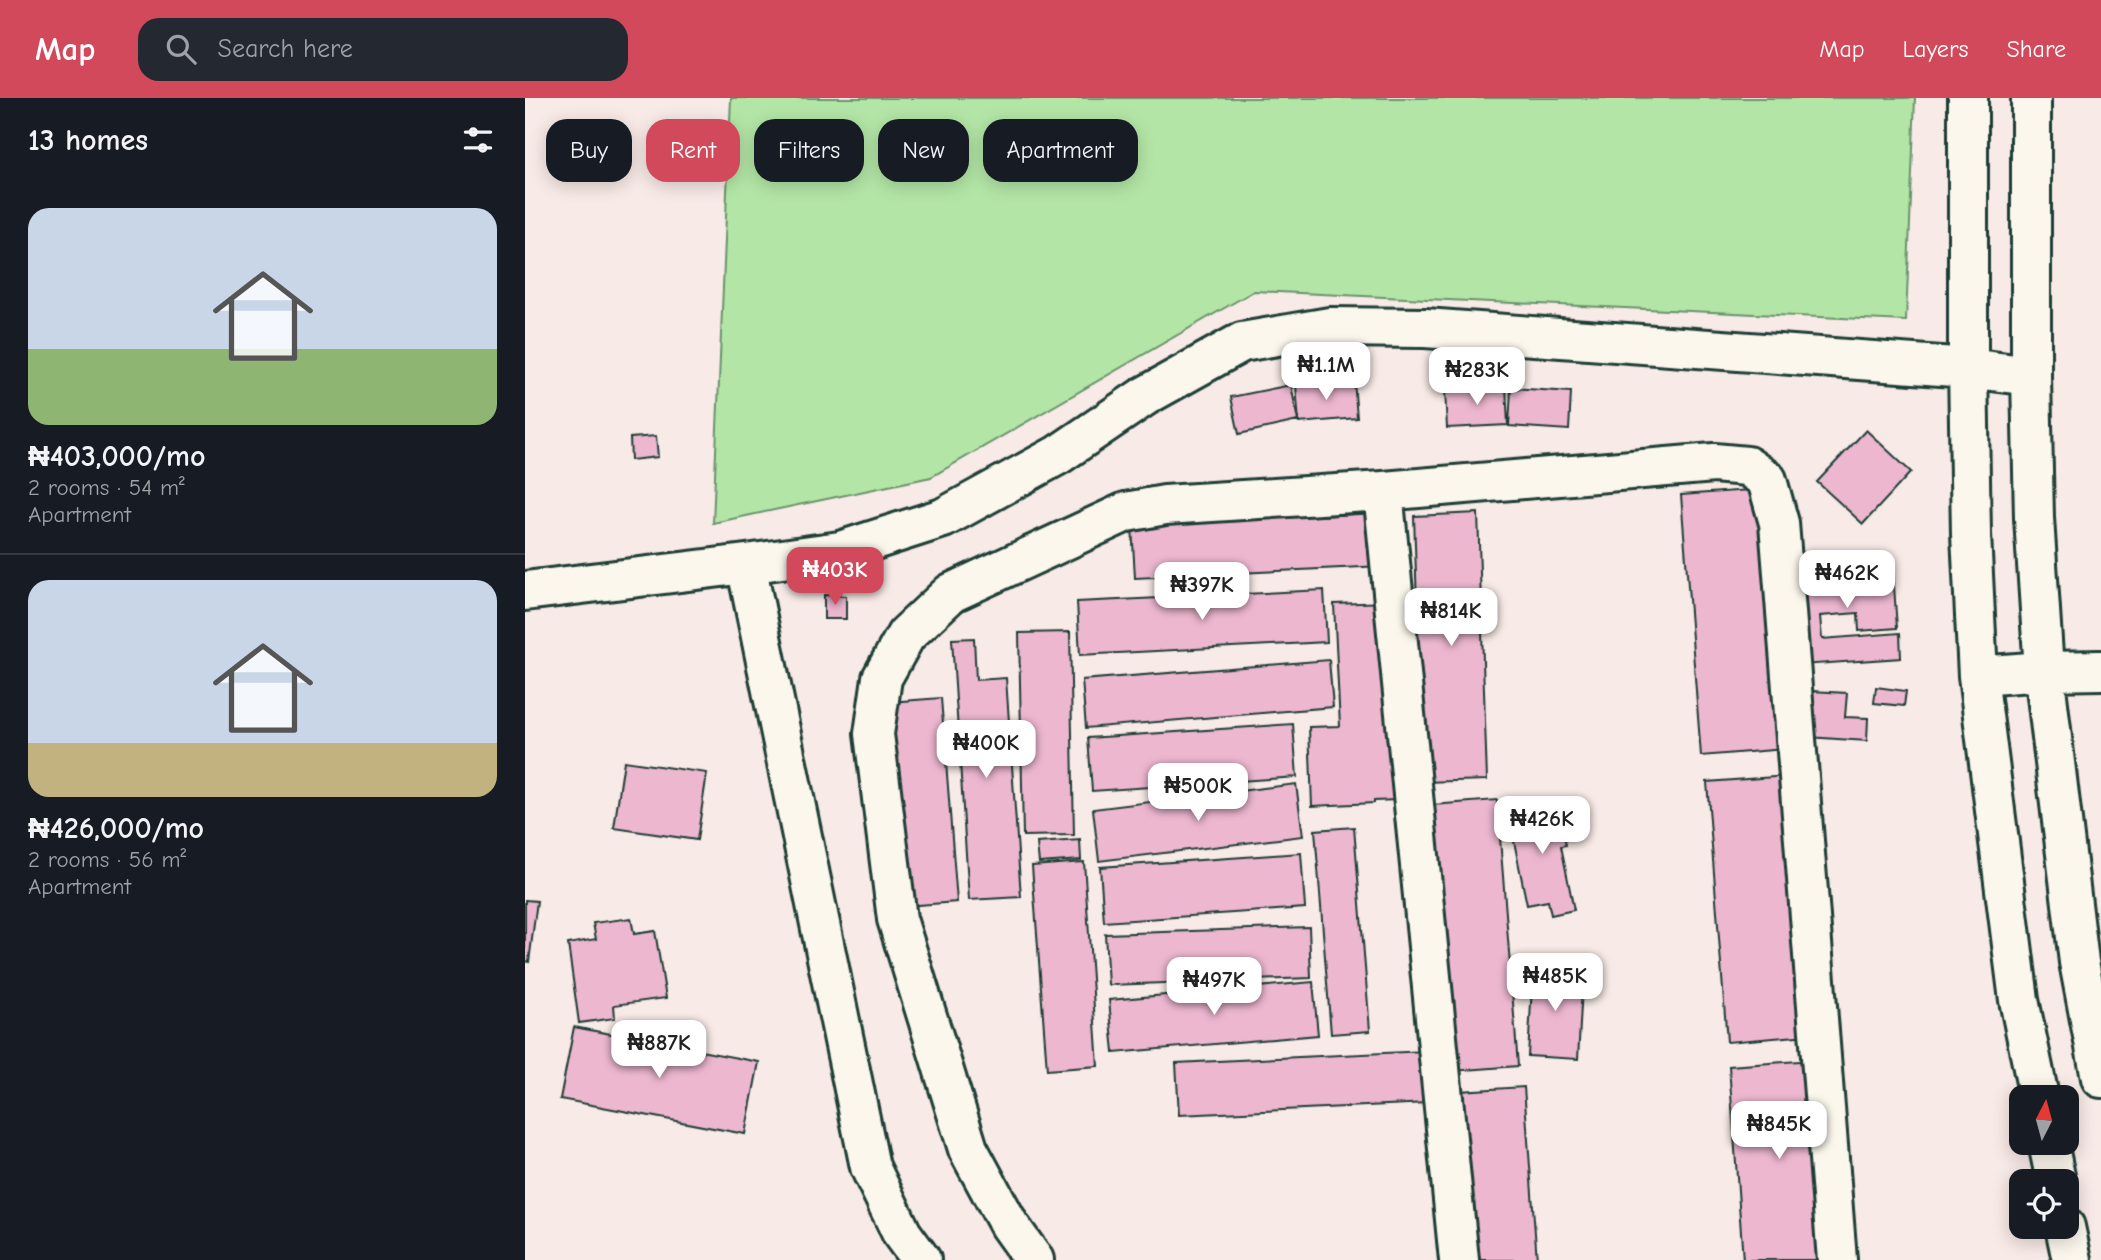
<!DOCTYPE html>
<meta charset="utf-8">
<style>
body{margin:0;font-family:"Comic Neue",sans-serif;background:#242831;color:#f1f3f6;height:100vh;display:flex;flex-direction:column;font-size:26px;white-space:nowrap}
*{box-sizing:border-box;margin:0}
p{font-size:23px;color:#9ea1a6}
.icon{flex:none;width:38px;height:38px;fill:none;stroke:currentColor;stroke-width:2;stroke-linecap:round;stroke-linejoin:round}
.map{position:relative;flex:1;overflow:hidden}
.drawer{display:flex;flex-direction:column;background:#171b24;width:525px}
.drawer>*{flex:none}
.guide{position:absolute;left:21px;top:21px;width:665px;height:63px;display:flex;gap:14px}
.needle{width:46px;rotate:6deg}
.fabs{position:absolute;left:1484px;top:987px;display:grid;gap:14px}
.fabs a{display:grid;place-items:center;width:70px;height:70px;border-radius:14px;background:#171b24;box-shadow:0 4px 18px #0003;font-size:35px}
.price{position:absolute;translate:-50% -60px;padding:0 16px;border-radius:14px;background:#fff;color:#222;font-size:23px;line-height:46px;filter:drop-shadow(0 2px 4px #0008)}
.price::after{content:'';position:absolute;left:50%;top:42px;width:21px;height:16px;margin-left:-10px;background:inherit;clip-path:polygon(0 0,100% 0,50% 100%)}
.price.on{background:#d1495b;color:#fff}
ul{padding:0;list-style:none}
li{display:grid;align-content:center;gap:14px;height:371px;padding:0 28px}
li+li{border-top:2px solid #363941}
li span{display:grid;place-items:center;height:217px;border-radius:21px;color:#555}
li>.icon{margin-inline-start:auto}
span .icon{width:126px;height:126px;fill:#fffc;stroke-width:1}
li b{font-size:30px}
h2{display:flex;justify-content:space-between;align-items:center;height:84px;padding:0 28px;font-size:30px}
.tag{padding:0 24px;border-radius:21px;background:#171b24;box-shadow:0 4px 18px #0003;font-size:24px;line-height:63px}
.tag.on{background:#d1495b;color:#fff}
header{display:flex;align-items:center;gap:42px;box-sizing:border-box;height:98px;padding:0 35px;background:#d1495b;color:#fff}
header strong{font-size:33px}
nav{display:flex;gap:38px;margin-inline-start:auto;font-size:24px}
.search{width:490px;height:63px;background:#242831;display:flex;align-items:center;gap:18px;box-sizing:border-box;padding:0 24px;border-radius:21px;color:#9ea1a6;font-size:26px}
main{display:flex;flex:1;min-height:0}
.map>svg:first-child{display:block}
</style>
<header>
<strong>Map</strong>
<div class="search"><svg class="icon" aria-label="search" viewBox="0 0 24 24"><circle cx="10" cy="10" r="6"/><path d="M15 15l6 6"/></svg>Search here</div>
<nav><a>Map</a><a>Layers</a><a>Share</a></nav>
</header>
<main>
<section class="drawer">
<h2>13 homes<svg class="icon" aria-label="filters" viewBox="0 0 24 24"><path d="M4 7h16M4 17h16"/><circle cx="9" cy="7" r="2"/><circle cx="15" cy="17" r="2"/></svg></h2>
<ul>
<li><span style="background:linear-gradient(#c9d6e8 65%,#8fb573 0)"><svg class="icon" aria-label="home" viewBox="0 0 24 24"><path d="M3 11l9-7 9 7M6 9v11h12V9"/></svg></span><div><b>₦403,000/mo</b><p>2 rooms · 54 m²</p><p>Apartment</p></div></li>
<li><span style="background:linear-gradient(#c9d6e8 75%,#c2b280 0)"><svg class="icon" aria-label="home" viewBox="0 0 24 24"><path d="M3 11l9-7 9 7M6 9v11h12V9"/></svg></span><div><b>₦426,000/mo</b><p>2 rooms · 56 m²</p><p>Apartment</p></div></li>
</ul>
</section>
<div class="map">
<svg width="1576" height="1162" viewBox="0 0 1576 1162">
<rect width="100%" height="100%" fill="#f8eae6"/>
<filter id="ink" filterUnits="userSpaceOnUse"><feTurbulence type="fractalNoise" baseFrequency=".0143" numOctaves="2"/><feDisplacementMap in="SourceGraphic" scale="14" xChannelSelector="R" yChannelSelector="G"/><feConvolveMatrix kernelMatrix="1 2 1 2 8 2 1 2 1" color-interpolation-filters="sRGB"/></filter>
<g filter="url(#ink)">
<!-- green -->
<path fill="#b3e6a6" stroke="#69926d" stroke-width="2" d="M206 0H1390L1381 223 729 193 406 379 188 425Z"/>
<!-- building -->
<path fill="#edb7d0" stroke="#1f3d34" stroke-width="2" d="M829 282 832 320 774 325 771 287Z
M766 287 773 323 714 336 706 299Z
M981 288 983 327 922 330 920 292Z
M986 290 1046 294 1044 332 984 328Z
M1341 332 1386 374 1338 426 1292 384Z
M131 338 133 359 106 362 105 340Z
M1239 391 1260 651 1176 658 1156 397Z
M855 415 858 468 610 480 607 427Z
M953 415 962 682 898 684 889 418Z
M1367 460 1372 530 1334 533 1333 515 1295 518 1297 541 1375 535 1376 560 1276 567 1269 467Z
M799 492 802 544 555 557 552 504Z
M299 497 321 498V521H299Z
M861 504 871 702 849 703V705L787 708 784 629 815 628 809 506Z
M545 534 549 737 498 738 494 535Z
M449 540 451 582 481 580 496 799 444 802 427 541Z
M804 562 808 609 561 630 557 582Z
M1351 589 1381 593 1379 608 1349 605Z
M1286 593 1322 595 1320 619 1343 620 1342 643 1283 639Z
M416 600 432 804 380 808 364 604Z
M768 626 772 679 567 693 563 640Z
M99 663 182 675 172 742 89 730Z
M1263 678 1284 937 1202 944 1182 684Z
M771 686 778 738 574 763 568 711Z
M972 702 993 968 927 973 907 707Z
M1032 704 1041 747 1036 748 1049 812 1026 817 1023 803 1002 807 983 714Z
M829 729 845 933 806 936 790 732Z
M555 742 556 762 514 765 512 745Z
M776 755 780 810 579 824 575 769Z
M559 764 573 968 522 972 507 768Z
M0 802 12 803 4 864 0 863Z
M106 820 109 836 130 833 141 900 89 907 90 920 54 925 43 846 71 841 68 825Z
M784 829 786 880 583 887 580 836Z
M1008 869 1058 872 1053 961 1003 958Z
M788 884 793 937 589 955 584 902Z
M49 929 234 964 220 1036 35 1001Z
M901 953 903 1005 654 1017 651 965Z
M1289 962 1303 1162H1218L1204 968Z
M999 989 1012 1162H947L934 993Z"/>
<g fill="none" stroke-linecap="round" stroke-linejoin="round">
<defs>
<path id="minor" d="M1443 0V270L1446 436 1453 578 1494 902 1514 999
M1506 0V278L1509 420 1519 573 1554 864 1576 980
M858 393 934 1162
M221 466 345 1069 377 1136 396 1162
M0 493 221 466 315 453 418 420 533 357 620 298 717 244 805 229 900 230 1443 270 1506 278
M1453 578 1519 573 1576 572
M1523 1045 1531 1083
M1540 1129 1547 1162
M509 1162 484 1127 443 1051 372 821 349 636 357 580 381 537 426 495 601 414 640 407 858 393 1189 365 1222 368 1242 382 1254 425 1312 1162"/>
</defs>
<!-- minor casing -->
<use href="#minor" stroke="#1f3d34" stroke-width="44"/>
<!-- minor -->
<use href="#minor" stroke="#fbf7ec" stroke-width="38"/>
</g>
</g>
</svg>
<div class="fabs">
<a><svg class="needle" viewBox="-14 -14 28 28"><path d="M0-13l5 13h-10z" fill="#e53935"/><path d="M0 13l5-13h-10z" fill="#9ea1a6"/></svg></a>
<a><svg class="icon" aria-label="locate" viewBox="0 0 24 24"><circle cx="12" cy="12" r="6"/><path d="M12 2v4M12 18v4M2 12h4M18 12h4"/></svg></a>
</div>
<b class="price" style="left:801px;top:304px">₦1.1M</b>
<b class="price" style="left:952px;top:309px">₦283K</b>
<b class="price on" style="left:310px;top:509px">₦403K</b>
<b class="price" style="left:1322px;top:512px">₦462K</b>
<b class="price" style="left:677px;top:524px">₦397K</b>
<b class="price" style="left:926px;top:550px">₦814K</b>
<b class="price" style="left:461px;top:682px">₦400K</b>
<b class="price" style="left:673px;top:725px">₦500K</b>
<b class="price" style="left:1017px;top:758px">₦426K</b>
<b class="price" style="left:1030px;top:915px">₦485K</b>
<b class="price" style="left:689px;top:919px">₦497K</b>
<b class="price" style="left:134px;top:982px">₦887K</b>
<b class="price" style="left:1254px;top:1063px">₦845K</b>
<div class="guide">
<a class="tag">Buy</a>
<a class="tag on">Rent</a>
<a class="tag">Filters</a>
<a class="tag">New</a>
<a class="tag">Apartment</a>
</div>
</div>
</main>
